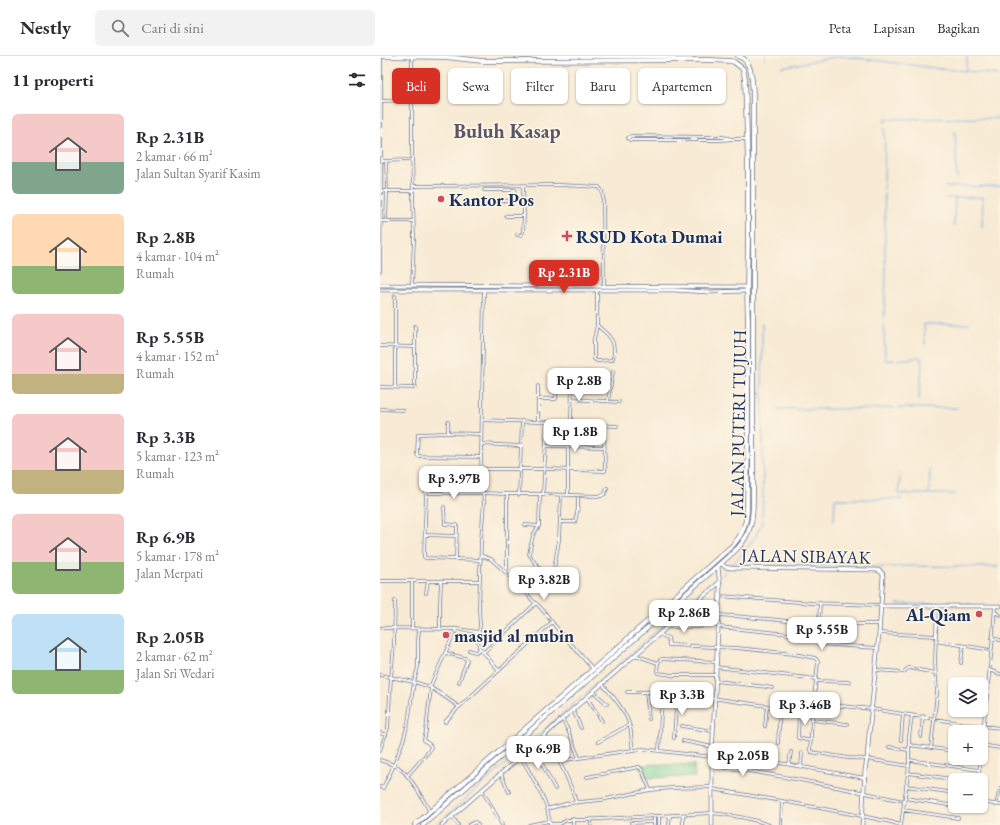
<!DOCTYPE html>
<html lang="id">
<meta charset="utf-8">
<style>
body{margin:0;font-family:"EB Garamond",serif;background:#f2f2f3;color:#2b2b33;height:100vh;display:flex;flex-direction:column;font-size:15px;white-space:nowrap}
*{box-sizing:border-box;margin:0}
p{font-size:13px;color:#7c7c81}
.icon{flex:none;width:22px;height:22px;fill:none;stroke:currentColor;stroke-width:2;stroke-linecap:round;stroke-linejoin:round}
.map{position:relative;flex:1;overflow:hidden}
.side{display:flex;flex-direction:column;background:#fff;width:380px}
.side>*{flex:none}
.guide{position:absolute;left:12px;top:12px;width:380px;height:36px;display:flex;gap:8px}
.buttons{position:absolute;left:568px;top:621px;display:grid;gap:8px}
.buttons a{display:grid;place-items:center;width:40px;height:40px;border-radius:6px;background:#fff;box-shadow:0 1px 3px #0004;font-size:20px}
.price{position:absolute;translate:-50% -34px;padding:0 9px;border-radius:8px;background:#fff;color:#222;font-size:13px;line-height:26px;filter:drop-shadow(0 1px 2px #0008)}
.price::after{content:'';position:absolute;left:50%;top:24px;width:12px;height:9px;margin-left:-6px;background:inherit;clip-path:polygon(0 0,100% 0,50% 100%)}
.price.active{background:#d93025;color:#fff}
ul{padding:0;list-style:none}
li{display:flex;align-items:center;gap:12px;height:100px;padding:0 12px}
li span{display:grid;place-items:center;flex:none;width:112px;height:80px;border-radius:6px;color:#555}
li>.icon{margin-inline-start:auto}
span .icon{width:48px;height:48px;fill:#fffc;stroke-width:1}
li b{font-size:17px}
h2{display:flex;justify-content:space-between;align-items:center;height:48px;padding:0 12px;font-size:17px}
.tag{padding:0 14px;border-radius:6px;background:#fff;box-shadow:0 1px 3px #0004;font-size:14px;line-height:36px}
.tag.active{background:#d93025;color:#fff}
header{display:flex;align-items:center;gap:24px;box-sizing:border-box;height:56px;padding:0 20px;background:#fff;border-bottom:1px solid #e1e1e2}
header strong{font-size:19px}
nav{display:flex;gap:22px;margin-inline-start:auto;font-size:14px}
.search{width:280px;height:36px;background:#f2f2f3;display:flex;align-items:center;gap:10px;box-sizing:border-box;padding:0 14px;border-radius:6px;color:#7c7c81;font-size:15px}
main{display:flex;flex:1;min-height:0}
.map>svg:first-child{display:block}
</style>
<header>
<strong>Nestly</strong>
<div class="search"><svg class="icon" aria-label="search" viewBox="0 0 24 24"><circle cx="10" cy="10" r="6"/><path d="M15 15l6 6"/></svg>Cari di sini</div>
<nav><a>Peta</a><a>Lapisan</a><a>Bagikan</a></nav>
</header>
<main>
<section class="side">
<h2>11 properti<svg class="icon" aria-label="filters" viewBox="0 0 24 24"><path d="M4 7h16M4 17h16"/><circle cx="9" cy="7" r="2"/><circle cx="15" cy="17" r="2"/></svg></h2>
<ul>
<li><span style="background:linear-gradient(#f6c9c9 60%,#7fa58c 0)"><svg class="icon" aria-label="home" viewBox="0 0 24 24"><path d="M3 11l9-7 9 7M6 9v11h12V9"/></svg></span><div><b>Rp 2.31B</b><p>2 kamar · 66 m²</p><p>Jalan Sultan Syarif Kasim</p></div></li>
<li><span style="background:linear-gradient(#ffd9b3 65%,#8fb573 0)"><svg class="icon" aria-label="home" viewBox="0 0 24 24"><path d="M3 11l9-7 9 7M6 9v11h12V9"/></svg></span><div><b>Rp 2.8B</b><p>4 kamar · 104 m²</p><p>Rumah</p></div></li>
<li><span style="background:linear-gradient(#f6c9c9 75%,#c2b280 0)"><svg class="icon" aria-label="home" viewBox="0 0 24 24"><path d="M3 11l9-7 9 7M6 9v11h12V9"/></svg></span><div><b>Rp 5.55B</b><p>4 kamar · 152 m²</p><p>Rumah</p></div></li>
<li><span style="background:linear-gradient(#f6c9c9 70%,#c2b280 0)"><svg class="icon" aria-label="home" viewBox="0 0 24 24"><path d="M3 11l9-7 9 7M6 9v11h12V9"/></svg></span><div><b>Rp 3.3B</b><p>5 kamar · 123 m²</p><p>Rumah</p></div></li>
<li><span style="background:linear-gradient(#f6c9c9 60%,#8fb573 0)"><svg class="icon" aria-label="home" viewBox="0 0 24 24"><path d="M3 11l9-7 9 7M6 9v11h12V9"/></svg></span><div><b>Rp 6.9B</b><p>5 kamar · 178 m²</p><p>Jalan Merpati</p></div></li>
<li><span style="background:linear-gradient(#bfe0f5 70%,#8fb573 0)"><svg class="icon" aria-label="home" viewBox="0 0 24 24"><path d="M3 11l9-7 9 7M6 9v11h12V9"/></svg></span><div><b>Rp 2.05B</b><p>2 kamar · 62 m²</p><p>Jalan Sri Wedari</p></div></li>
</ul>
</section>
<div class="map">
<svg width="620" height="769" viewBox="0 0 620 769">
<rect width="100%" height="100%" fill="#fcf5e5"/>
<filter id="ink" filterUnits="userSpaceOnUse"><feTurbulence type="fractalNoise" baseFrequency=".025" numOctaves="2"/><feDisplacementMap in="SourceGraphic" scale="8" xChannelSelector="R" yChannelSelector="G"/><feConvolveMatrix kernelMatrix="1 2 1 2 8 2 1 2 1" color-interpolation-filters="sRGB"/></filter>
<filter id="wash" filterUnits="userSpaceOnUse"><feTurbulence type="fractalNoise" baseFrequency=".012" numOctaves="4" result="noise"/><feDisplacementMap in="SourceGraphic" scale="16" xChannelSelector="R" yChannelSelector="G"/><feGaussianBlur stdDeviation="0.9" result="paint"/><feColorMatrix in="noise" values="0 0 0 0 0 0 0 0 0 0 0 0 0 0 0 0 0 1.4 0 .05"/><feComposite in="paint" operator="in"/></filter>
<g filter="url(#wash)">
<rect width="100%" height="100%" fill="#f8ead4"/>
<!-- green -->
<path fill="#78cf93" stroke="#4a7f78" d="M272 708 315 709 314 712 315 721 265 722 259 709Z"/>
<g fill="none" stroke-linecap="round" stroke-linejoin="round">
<!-- stream -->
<path stroke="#73a7e0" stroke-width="1" d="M385 0V4
M401 11 461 0 562 13 586 15 620 19
M586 14 587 0
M505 67V63L620 62
M575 75 577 123
M565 131 620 130
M504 133 505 71
M504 137 505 164V201L506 221 504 263
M565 142 603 141 602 171
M574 170 575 142
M504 268 505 304H514
M545 289 544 268H589
M518 304 539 301 541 302 542 310 539 344
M518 352H577
M398 353H487L514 352
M550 413 549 438H575
M520 416 519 438H549
M454 464 455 443H522
M351 509 510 511 531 510 620 511
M350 510 364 496 374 483 382 466 383 442 382 267
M341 520 347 514
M517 548H591
M56 769 313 543 338 522"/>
</g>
</g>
<g filter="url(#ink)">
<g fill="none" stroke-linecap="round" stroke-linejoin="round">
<defs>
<path id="street" d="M1 45 32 44
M352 83 342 84H250L248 82 249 81 251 80 343 81 352 83H366
M1 105 32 104
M6 105 7 135 6 165
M33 130 180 129 219 131 222 135 223 140 224 230
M104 134H135V144
M0 135H33
M103 146 143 144
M126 160H144
M1 165H33
M137 179H141L143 176 144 160 143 130
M0 215 1 143V0
M32 229 34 184 32 92V1
M104 234 101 401 103 437 104 446 101 484 99 553 100 569 98 584 99 591 119 615
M217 269C226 278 234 281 234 295 234 299 234 301 232 304L217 305 214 303V283L217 269V234
M0 290 35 291
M158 330V366
M0 331 33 332 36 331 35 330V270
M15 331V240
M158 343H176L177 324
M192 343 239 346
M228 345 233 316
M0 353 23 354
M102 364 158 366 237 370
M191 367 192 324
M68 377V366
M102 388 140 390
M166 390 225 391
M101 401 38 400 37 398 38 378 68 377 101 378
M46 437H103L127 438H160L221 440 225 438 227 432
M160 438 159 470 153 479 149 498 155 507 162 515
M163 438 167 366
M188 438V390
M139 439 142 365
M64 451 65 468 77 469 76 502
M180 466H195L198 452V439
M145 469 159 470
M45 479 77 480
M102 500 111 503 137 527 141 530 152 544 159 550 166 558 175 570 213 613
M101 504 46 502 44 501 46 437 48 412 51 411 102 413H165L225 415V412L224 370
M125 515 127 513V438
M162 515 172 516 174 512 179 484 181 439
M0 525H100
M32 525V572
M141 530 162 515
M46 537 48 525
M340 540 432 547 500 549
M440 547 438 581 439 588 497 592
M615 556 620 559
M339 559C372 561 406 565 439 568
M439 567 463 568H499
M288 571H321
M339 571 438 581
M0 572 76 573 99 576
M60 573V549L61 525
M499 577 556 580
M279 578 288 582 289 589H290L357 592 414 598 435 602 437 604 438 606 433 651
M612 582 620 584
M556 585 611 594
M89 594 92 595 96 596 100 593
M104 596 156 547
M66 597 85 602 87 604 79 626
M255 599 278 607 277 615 278 617 292 619H336
M278 607 280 604 282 603 337 606
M581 607 583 590
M336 611 436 623
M495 614 524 616 527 613 529 612 555 617
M609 614 620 618
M0 619 34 626 50 631 65 641 79 651
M336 625 387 631 392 632
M436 625 470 626
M222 628C233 640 246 655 250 671 252 679 251 686 253 694
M50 631 76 573
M213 635 227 648
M247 636H269L297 637 387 650 419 656H427L433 651 440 648 492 653 586 668 620 672
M266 636 269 663
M601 641H607
M207 642 222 665
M432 653V664L430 694 431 696 468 702 487 703 529 710
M193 654 201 672
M419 656 420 642
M419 657 418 682 431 685
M182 663 187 672 199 702
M432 664 467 668
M65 666 77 653 172 566
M302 670 333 675
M385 670 387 650
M0 677 6 679
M165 679C177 701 189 722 196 746
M541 681 543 660
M294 682 297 637
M521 684 523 658
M303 685 333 691
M218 686 249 669
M398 687 400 652
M529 689 575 695
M601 689 620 692
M153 690 175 733
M509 691 529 694
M551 692 557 637 555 606 557 550
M0 694 8 672 11 622 14 588 15 545
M279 695 282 637
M333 695 366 701 485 722
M141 701C149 716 162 735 167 752 168 757 169 763 170 768
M0 704C6 706 12 708 18 711 32 721 42 742 50 756
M529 704 599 714
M179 705 253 694 263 693 332 701
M409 708 411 696
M333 710C397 718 461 732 524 745
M421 711 422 697
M528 717 580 724
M121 718 129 736
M27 720 49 695 51 691 50 689 44 684 46 675 48 656 51 632
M207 721 259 711 262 714 270 734
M597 724 605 689 603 688 602 685 612 591 615 550
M526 730 575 737
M0 731 3 732 14 709 24 682 28 667 34 626 38 611V585L39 573
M332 733 402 745 482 760 511 766 520 769
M102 734 122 769
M525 742 575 750
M601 746 620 749
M616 749 620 733
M576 750 581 751 583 750
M167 753 189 747 221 744 270 734 292 732 332 731
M523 754 578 762
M72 760 78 769
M251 767 274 766
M170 768H180L187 764H201L332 757C351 759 371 762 389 769
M89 769 95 766 98 769
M149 769 169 765
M193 769V763
M211 769V763
M274 769V760
M279 769V760
M289 769 290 759
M303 769V759
M401 769 402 745
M521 769 529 710V681L532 659"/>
<path id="secondary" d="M0 229 367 231
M0 234H294L328 236 367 235
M341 507 345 511 351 512 497 514C500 515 503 516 503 520L499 577 489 678 487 703 485 714 482 769
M501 550H620
M62 769 165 679 182 663 279 578 340 526
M332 769V701L340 532 338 510"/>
<path id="highway" d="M0 0 66 1 102 5H122L330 4 351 5 354 6 363 13 365 23 368 106V184L367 235 368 265V380L367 457C366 468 362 479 354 488L226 602 35 769
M137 0H295
M43 769 357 493C374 475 373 457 373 434V39C372 26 373 4 358 0"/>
</defs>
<!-- street casing -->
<use href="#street" stroke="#687087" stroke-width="3.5"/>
<!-- secondary casing -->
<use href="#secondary" stroke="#687087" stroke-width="4.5"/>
<!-- highway casing -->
<use href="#highway" stroke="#687087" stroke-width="5.5"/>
<!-- street -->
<use href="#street" stroke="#fff" stroke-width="2"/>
<!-- secondary -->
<use href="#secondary" stroke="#fff" stroke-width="3"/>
<!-- highway -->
<use href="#highway" stroke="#fff" stroke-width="4"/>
</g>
</g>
<!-- markers -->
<g fill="#d1495b" stroke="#fcf5e5" stroke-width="1.5">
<circle cx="61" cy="143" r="4"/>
<path d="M185 174h4v4h4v4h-4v4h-4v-4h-4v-4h4z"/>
<circle cx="599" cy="558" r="4"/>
<circle cx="66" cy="579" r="4"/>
</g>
<g text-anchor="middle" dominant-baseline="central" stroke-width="3.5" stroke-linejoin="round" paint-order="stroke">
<!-- poi labels -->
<g font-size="18" font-weight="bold" fill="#1b2f5e" stroke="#fcf5e5" text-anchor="start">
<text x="69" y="143">Kantor Pos</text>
<text x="196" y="180">RSUD Kota Dumai</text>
<text x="591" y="558" text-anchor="end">Al-Qiam</text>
<text x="74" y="579">masjid al mubin</text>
</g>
<!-- street labels -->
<g font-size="18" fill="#1b2f5e" stroke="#fcf5e5">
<text transform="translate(358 367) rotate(-89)">JALAN PUTERI TUJUH</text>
<text transform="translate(426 500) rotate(1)">JALAN SIBAYAK</text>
</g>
<!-- quarter labels -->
<g font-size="20" font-weight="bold" fill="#5c5565" stroke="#fcf5e5">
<text x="127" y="75">Buluh Kasap</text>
</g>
</g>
</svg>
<div class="buttons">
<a><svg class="icon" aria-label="layers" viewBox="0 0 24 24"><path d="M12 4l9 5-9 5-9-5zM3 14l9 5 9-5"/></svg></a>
<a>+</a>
<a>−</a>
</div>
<b class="price active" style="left:184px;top:238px">Rp 2.31B</b>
<b class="price" style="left:199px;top:346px">Rp 2.8B</b>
<b class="price" style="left:195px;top:397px">Rp 1.8B</b>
<b class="price" style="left:74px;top:444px">Rp 3.97B</b>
<b class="price" style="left:164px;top:545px">Rp 3.82B</b>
<b class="price" style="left:304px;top:578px">Rp 2.86B</b>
<b class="price" style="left:442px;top:595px">Rp 5.55B</b>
<b class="price" style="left:302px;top:660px">Rp 3.3B</b>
<b class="price" style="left:425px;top:670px">Rp 3.46B</b>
<b class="price" style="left:158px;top:714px">Rp 6.9B</b>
<b class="price" style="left:363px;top:721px">Rp 2.05B</b>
<div class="guide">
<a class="tag active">Beli</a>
<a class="tag">Sewa</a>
<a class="tag">Filter</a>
<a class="tag">Baru</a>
<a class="tag">Apartemen</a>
</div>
</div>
</main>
